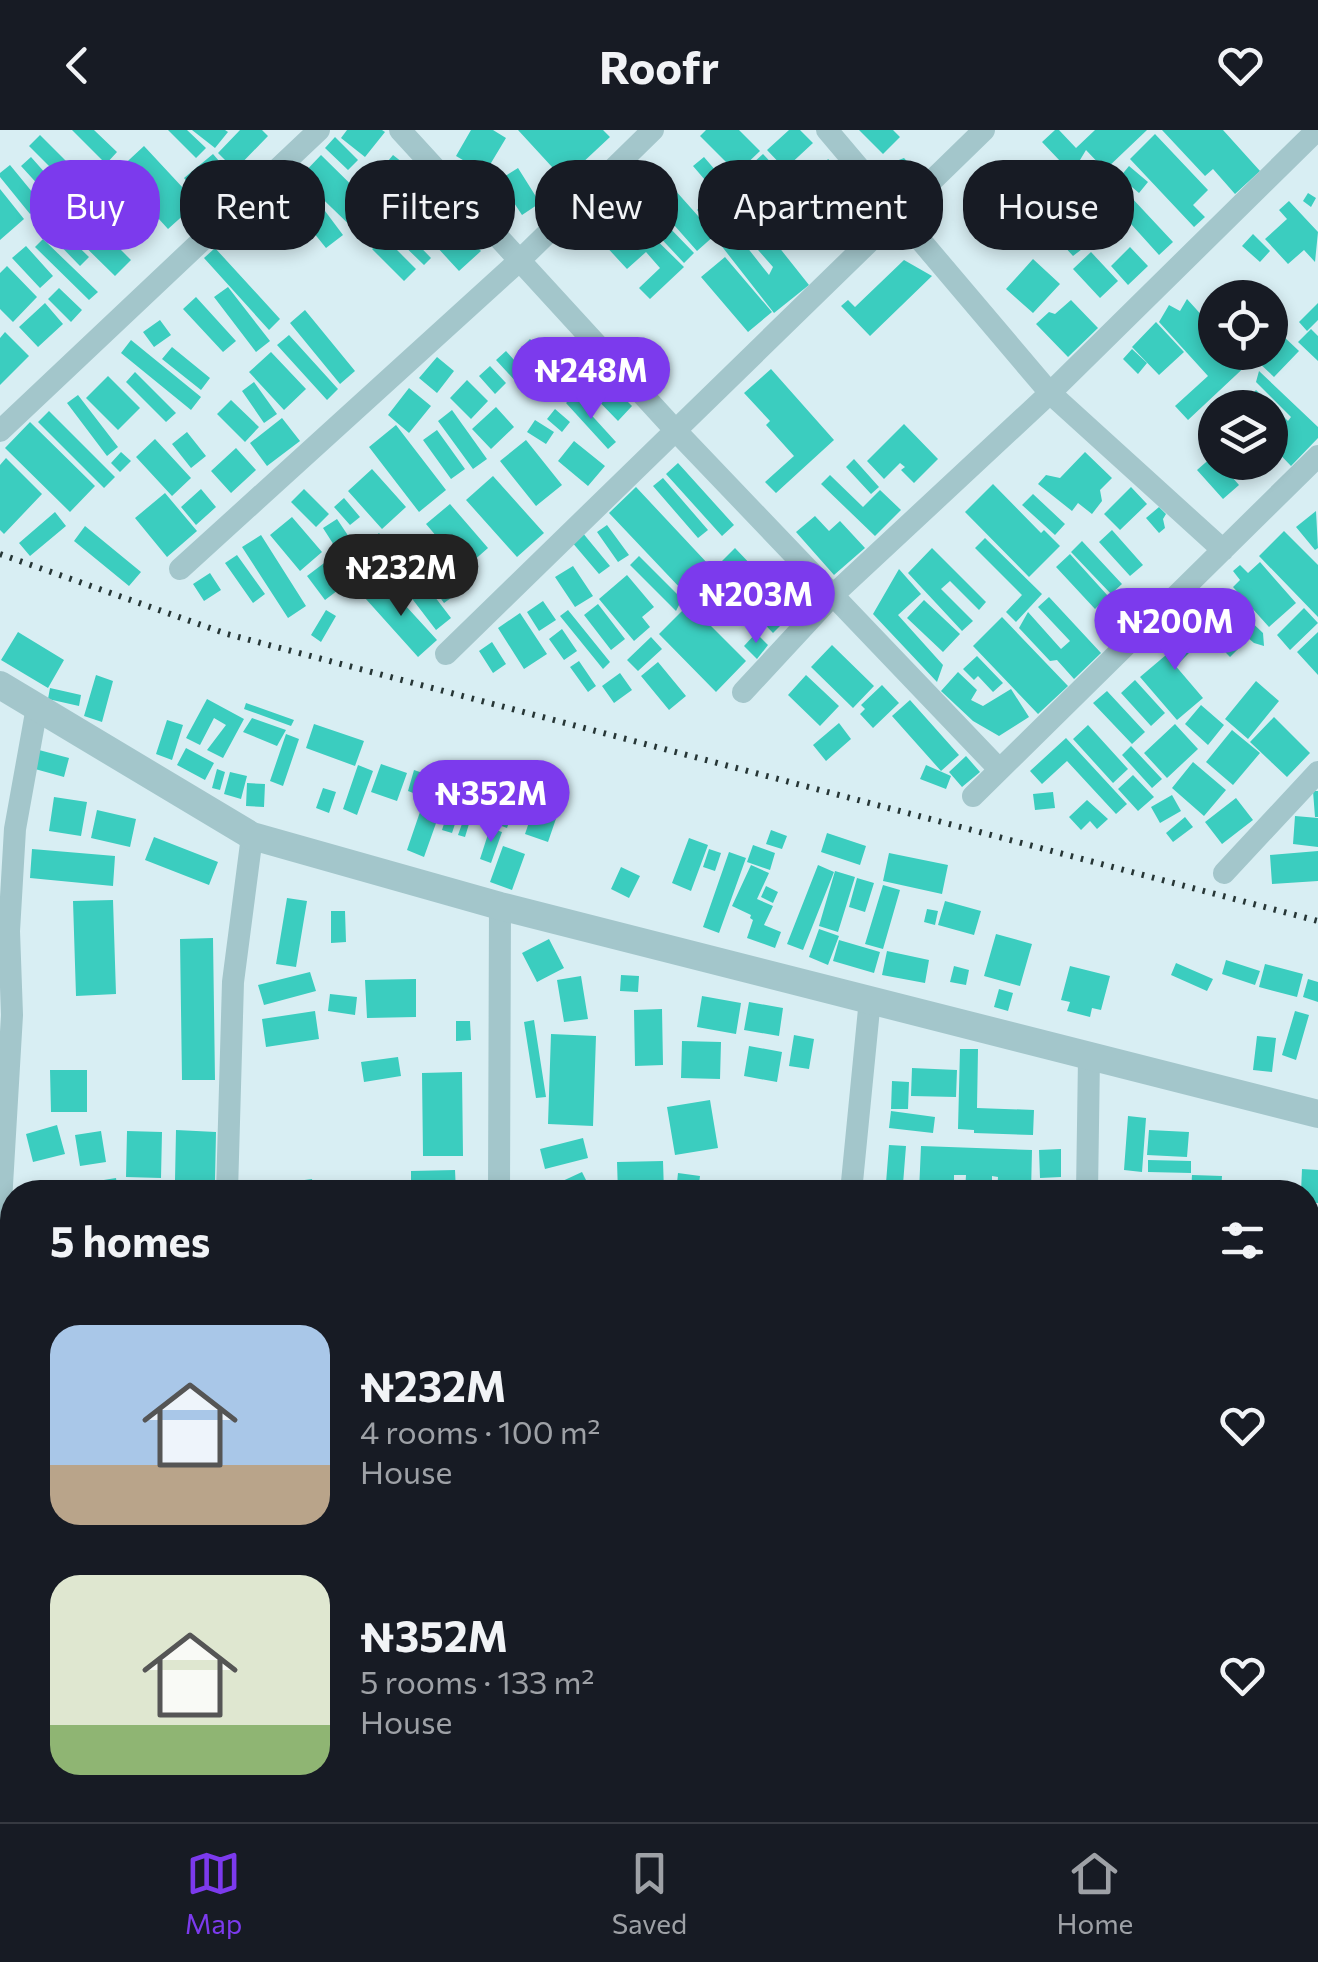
<!DOCTYPE html>
<meta charset="utf-8">
<style>
body{margin:0;font-family:Commissioner,sans-serif;background:#242831;color:#f1f3f6;height:100vh;display:flex;flex-direction:column;font-size:38px;white-space:nowrap}
*{box-sizing:border-box;margin:0}
p{font-size:32px;color:#9ea1a6}
.icon{flex:none;width:55px;height:55px;fill:none;stroke:currentColor;stroke-width:2;stroke-linecap:round;stroke-linejoin:round}
.map{position:relative;flex:1;overflow:hidden}
.details{position:absolute;left:0px;top:1050px;width:1320px;height:642px;display:flex;flex-direction:column;background:#171b24;border-radius:40px 40px 0 0;box-shadow:0 5px 15px #0003}
.details>*{flex:none}
.hud{position:absolute;left:30px;top:30px;width:1260px;height:90px;display:flex;gap:20px}
.buttons{position:absolute;left:1198px;top:150px;display:grid;gap:20px}
.buttons a{display:grid;place-items:center;width:90px;height:90px;border-radius:50%;background:#171b24;box-shadow:0 5px 15px #0003;font-size:50px}
.price{position:absolute;translate:-50% -85px;padding:0 22px;border-radius:35px;background:#7c3aed;color:#fff;font-size:32px;line-height:65px;filter:drop-shadow(0 2px 5px #0008)}
.price::after{content:'';position:absolute;left:50%;top:60px;width:30px;height:22px;margin-left:-15px;background:inherit;clip-path:polygon(0 0,100% 0,50% 100%)}
.price.selected{background:#222;color:#fff}
ul{padding:0;list-style:none}
li{display:flex;align-items:center;gap:30px;height:250px;padding:0 50px}
li span{display:grid;place-items:center;flex:none;width:280px;height:200px;border-radius:30px;color:#555}
li>.icon{margin-inline-start:auto}
span .icon{width:120px;height:120px;fill:#fffc;stroke-width:1}
li b{font-size:42px}
h2{display:flex;justify-content:space-between;align-items:center;height:120px;padding:0 50px;font-size:42px}
.pill{padding:0 35px;border-radius:40px;background:#171b24;box-shadow:0 5px 15px #0003;font-size:35px;line-height:90px}
.pill.selected{background:#7c3aed;color:#fff}
header{display:flex;justify-content:space-between;align-items:center;height:130px;padding:0 50px;background:#171b24;font-size:45px;font-weight:700}
.dock{display:flex;justify-content:space-around;align-items:center;height:140px;border-top:2px solid #363941;background:#171b24;font-size:28px;color:#9ea1a6}
.dock a{display:grid;justify-items:center;gap:5px}
.dock .selected{color:#7c3aed}
.map>svg:first-child{display:block}
</style>
<header><svg class="icon" aria-label="back" viewBox="0 0 24 24"><path d="M15 5l-7 7 7 7"/></svg>Roofr<svg class="icon" aria-label="heart" viewBox="0 0 24 24"><path d="M12 20l-8-8c-3-5 5-10 8-4 3-6 11-1 8 4z"/></svg></header>
<div class="map">
<svg width="1318" height="1692" viewBox="0 0 1318 1692">
<rect width="100%" height="100%" fill="#d8eef3"/>
<!-- building -->
<path fill="#3bcdbf" d="M72 0H94L117 22 106 34Z
M168 0H187L206 18 196 28Z
M192 0H225L228 2 215 18Z
M240 0H262L268 6 235 40 218 23Z
M347 0H382L385 2 365 27 341 8Z
M471 0H493L506 8 485 43 456 26Z
M518 0H603L610 7 564 50Z
M706 0H739L760 21 737 43 700 6Z
M789 0H800L813 13 785 39 767 20Z
M859 0H893L900 7 883 24Z
M1055 0H1059L1076 18 1095 0H1147L1105 40 1086 20 1080 30 1090 40 1079 51 1042 12Z
M1162 0H1223L1260 41 1235 64 1213 39 1205 46Z
M1155 4 1208 60 1193 75 1205 87 1194 97 1130 29Z
M40 5 71 36 60 47 29 16Z
M335 7 358 30 348 40 325 18Z
M144 16 197 73 168 99 116 42Z
M213 24 232 46 203 71 184 48Z
M763 24 778 40 748 67 733 51Z
M321 25 385 88 364 109 300 47Z
M393 25 421 47 393 82 365 59Z
M31 27 62 62 53 71 21 36Z
M704 27 722 48 711 57 693 36Z
M904 28 920 46 911 54 891 33Z
M828 29 860 55 844 74 813 48Z
M10 35 42 74 30 84 0 47V43Z
M84 35 93 44 71 64 62 55Z
M1129 36 1148 52 1139 63 1120 47Z
M518 38 540 73 522 85 499 50Z
M658 41 715 105 697 121 667 87 669 81 663 76 646 83 631 66Z
M293 45 308 61 289 79 274 63Z
M805 48 848 95 834 108 786 56Z
M1116 51 1173 112 1159 125 1103 63Z
M122 54 142 78 132 87 111 62Z
M723 54 744 76 719 101 697 80Z
M0 59 24 89 0 110Z
M1308 63 1316 68 1311 77 1303 71Z
M1097 66 1117 88 1089 113 1069 91Z
M434 70 481 121 459 141 412 90Z
M1289 71 1318 102 1315 132 1304 120 1288 134 1265 109 1287 89 1279 80Z
M319 73 343 105 326 118 301 87Z
M76 75 131 130 115 146 60 92Z
M272 77 283 89 252 118 241 105Z
M617 86 624 93 632 86 684 137 650 169 639 158 660 138 646 122 627 139 602 112 611 104 605 97Z
M755 87 809 155 774 183 720 114 735 102 769 145 773 137 744 104Z
M664 92 694 123 684 133 654 101Z
M1065 93 1086 116 1073 126 1053 104Z
M57 96 89 127 80 136 49 104Z
M402 98 431 128 424 135 394 106Z
M1253 104 1270 121 1260 132 1242 116Z
M384 107 416 139 404 151 372 119Z
M43 109 98 162 89 170 35 117Z
M26 116 53 146 40 158 12 128Z
M1130 117 1148 136 1128 155 1111 136Z
M215 118 280 189 269 200 204 128Z
M1091 122 1118 151 1100 168 1073 139Z
M725 127 772 182 748 202 701 147Z
M1033 129 1060 154 1033 183 1006 159Z
M904 130 932 146 870 206 841 176 848 170 855 177Z
M7 136 37 167 13 192 0 179V143Z
M228 157 270 211 256 222 214 167Z
M59 158 82 180 71 192 48 169Z
M196 167 236 211 223 222 183 179Z
M1187 169 1215 200V222H1244L1251 231 1188 290 1175 276 1208 246 1159 192 1169 175 1180 181Z
M1071 170 1098 198 1068 227 1036 194 1049 182 1055 184Z
M45 173 63 194 38 217 19 197Z
M1318 173V190L1307 201 1299 192Z
M305 180 355 241 340 254 290 193Z
M1270 186 1281 196 1270 209Z
M160 190 171 205 154 217 143 202Z
M1156 192 1184 222 1159 245 1132 217Z
M1311 199 1318 206V231L1298 212Z
M5 202 29 226 0 255V208Z
M289 205 338 259 327 270 277 215Z
M1282 205 1299 221 1274 247 1257 231 1265 222H1270V217Z
M530 209 564 243 553 255 518 221Z
M131 210 201 267 191 280 121 223Z
M172 217 210 248 201 260 162 229Z
M1132 219 1147 233 1138 244 1123 229Z
M506 221 542 261 532 269 496 230Z
M271 222 306 259 284 280 249 242Z
M437 227 454 241 437 263 419 248Z
M490 236 506 253 495 264 479 246Z
M601 239 608 247 606 250 632 276 618 291 584 256Z
M771 239 834 310 776 363 765 352 794 326 766 295 770 291 744 263Z
M1259 241 1318 297V308L1291 336 1270 314V278H1239L1256 260 1288 291 1291 287 1256 252Z
M135 242 176 283 166 292 126 252Z
M108 246 140 278 118 300 86 268Z
M467 250 488 271 471 289 450 268Z
M254 252 277 284 264 293 242 261Z
M409 258 431 276 409 303 388 285Z
M78 265 118 317 107 326 67 273Z
M574 266 616 312 608 319 566 273Z
M231 270 259 297 245 312 217 284Z
M496 277 514 297 491 319 472 299Z
M555 279 570 292 562 302 547 289Z
M452 280 487 329 473 339 438 291Z
M49 281 115 347 104 358 38 292Z
M282 288 300 311 267 336 250 313Z
M535 290 554 302 546 314 527 302Z
M30 292 95 356 70 382 5 318Z
M904 294 938 329 914 353 901 340 905 337 900 333 884 349 867 331Z
M396 295 446 360 419 382 369 317Z
M437 300 465 339 451 349 423 310Z
M187 302 206 326 191 338 172 314Z
M155 309 191 348 172 366 136 327Z
M526 310 562 355 536 376 500 331Z
M574 311 605 336 588 356 558 331Z
M236 318 256 340 231 363 211 341Z
M121 322 131 331 120 342 111 333Z
M1085 322 1112 348 1100 360 1102 371 1092 384 1078 373 1072 381 1038 354 1046 345 1060 348Z
M1213 326 1215 332H1219L1239 355 1223 369 1197 340Z
M6 328 42 364 4 404 0 400V335Z
M854 329 879 357 871 364 846 337Z
M678 333 734 395 722 406 666 344Z
M372 339 406 377 382 399 348 361Z
M830 345 863 377 880 360 901 380 875 406 821 354Z
M493 346 544 403 517 427 466 370Z
M663 348 708 400 698 408 653 356Z
M993 354 1041 403 1044 400 1060 416 1029 447 965 382Z
M636 357 709 435 682 460 609 383Z
M1131 357 1147 374 1120 400 1104 384Z
M201 359 216 377 196 395 181 377Z
M304 359 329 384 316 397 291 372Z
M165 363 197 401 167 427 135 388Z
M1033 364 1065 394 1055 405 1022 375Z
M344 368 360 387 350 395 334 377Z
M450 374 488 418 464 439 426 394Z
M1159 377 1166 384 1163 389 1165 398 1159 403 1146 388Z
M1316 381 1318 418 1315 420 1296 397Z
M55 382 66 396 30 426 19 413Z
M815 386 829 401 840 391 865 418 834 445 796 402Z
M292 387 322 422 300 441 270 405Z
M337 389 353 413 339 423 323 398Z
M607 395 629 425 618 432 597 402Z
M85 396 141 442 129 456 74 411Z
M1112 400 1143 435 1130 446 1099 412Z
M1284 401 1318 435V487L1259 426Z
M582 402 610 436 599 444 571 411Z
M379 403 390 416 359 441 349 428Z
M261 405 306 476 288 488 242 417Z
M985 408 1042 464 1016 492 1006 482 1022 465 975 418Z
M1082 411 1122 454 1111 464 1071 422Z
M735 418 795 481 773 503 713 440Z
M932 418 986 472 979 480 950 451 941 459 973 491 962 501 908 443Z
M1070 424 1108 466 1095 479 1056 437Z
M237 425 265 464 253 473 225 433Z
M639 426 682 469 676 481 630 435Z
M332 427 350 451 325 470 307 446Z
M444 429 465 458 444 473 423 444Z
M1260 432 1296 473 1269 497 1233 457 1240 450 1233 441 1240 435 1248 443Z
M409 433 451 488 436 500 394 445Z
M573 436 593 466 575 477 555 447Z
M899 439 921 464 898 485 943 535 937 552 873 484Z
M210 443 221 460 204 471 193 454Z
M627 445 654 477 642 487 650 497 634 511 599 469Z
M717 446 742 472 718 494 694 468Z
M383 451 437 510 418 527 365 468Z
M1049 467 1101 523 1074 549 1057 530 1050 531 1019 498 1028 482 1061 519 1070 511 1038 477Z
M924 470 960 504 943 522 907 488Z
M1228 470 1263 503 1264 516 1254 513 1240 501 1243 498 1221 477Z
M543 471 556 490 539 501 527 482Z
M598 474 625 509 611 520 584 485Z
M689 474 746 531 716 562 659 504Z
M748 478 762 494 753 502 739 486Z
M1207 478 1242 515 1230 527 1194 490Z
M1304 478 1318 493 1290 520 1277 505Z
M326 480 336 486 321 512 311 505Z
M568 480 610 532 603 539 560 486Z
M520 483 547 524 524 539 498 498Z
M1002 487 1068 556 1038 584 973 516Z
M1187 491 1204 508 1177 535 1168 527 1203 568 1177 590 1140 547 1166 525 1160 519Z
M562 499 577 521 564 530 549 509Z
M18 502 64 530 48 558 1 530Z
M1318 502V545L1297 522Z
M756 503 768 515 757 529 744 516Z
M651 507 662 519 638 541 627 530Z
M492 512 506 534 493 543 479 521Z
M832 515 874 556 853 578 811 537Z
M977 526 1003 553 993 562 978 546 974 550 963 539Z
M579 531 596 556 588 562 570 537Z
M658 532 686 566 669 580 641 546Z
M958 542 977 560 971 570 983 576 1011 559 1029 587 999 606 973 591 941 561Z
M620 543 632 560 614 573 602 556Z
M96 545 113 551 102 592 84 586Z
M806 545 839 576 820 596 788 565Z
M1135 550 1165 583 1151 596 1121 563Z
M1256 551 1279 571 1248 609 1225 589Z
M882 555 899 573 873 598 860 584 865 579 861 575Z
M50 558 81 565 79 576 48 569Z
M1107 561 1145 602 1132 614 1093 573Z
M207 569 244 589 223 628 207 620 226 595 214 588 200 615 186 608Z
M910 570 959 625 941 641 892 586Z
M246 573 294 590 291 596 244 579Z
M1201 575 1224 595 1208 615 1185 594Z
M1274 587 1310 623 1287 647 1250 612Z
M252 588 286 600 277 616 243 602Z
M167 590 183 595 172 630 156 624Z
M839 593 851 609 826 631 813 615Z
M314 594 364 611 355 636 306 618Z
M1175 594 1198 619 1167 648 1144 623Z
M1088 595 1128 639 1113 653 1073 609Z
M1232 600 1260 623 1233 655 1206 632Z
M286 604 299 609 283 656 270 651Z
M1066 608 1127 674 1116 684 1067 631 1042 654 1030 641Z
M1131 616 1162 649 1152 658 1122 625Z
M186 618 214 633 205 650 177 635Z
M39 620 69 628 64 647 35 639Z
M966 626 980 642 962 657 949 642Z
M1193 632 1226 660 1204 686 1172 658Z
M381 634 407 643 397 671 371 662Z
M358 635 373 641 357 685 343 679Z
M926 635 951 646 946 659 920 649Z
M436 637 448 642 437 673 424 669Z
M217 639 225 642 220 660 212 658Z
M414 640 423 643 416 664 408 661Z
M230 642 247 646 241 669 224 664Z
M1133 645 1154 667 1138 681 1118 659Z
M247 653 265 654 264 677 246 676Z
M323 658 336 662 329 683 316 678Z
M502 661 518 667 507 698 491 692Z
M1313 661H1318V687H1315Z
M1053 662 1055 678 1035 680 1033 664Z
M1172 665 1181 681 1160 693 1151 677Z
M538 666 561 674 548 712 525 704Z
M54 667 87 672 81 706 49 701Z
M1236 668 1253 690 1222 714 1205 692Z
M1087 670 1108 689 1097 699 1090 691 1081 700 1069 687Z
M450 675 460 679 452 703 442 700Z
M422 676 440 682 424 727 407 720Z
M97 680 136 689 130 717 91 708Z
M1295 686 1318 688V717L1293 714Z
M1185 687 1193 697 1173 712 1166 703Z
M463 691 469 694 465 707 458 705Z
M490 698 502 702 491 733 480 729Z
M771 700 787 706 782 719 766 714Z
M827 703 866 716 860 735 821 722Z
M154 707 218 732 209 755 145 730Z
M689 708 708 715 691 761 672 753Z
M753 715 775 723 770 740 747 732Z
M503 716 525 724 512 760 490 752Z
M32 719 115 726 113 756 30 748Z
M709 719 721 723 715 741 703 737Z
M1318 721V751L1272 754 1270 725Z
M729 722 746 728 719 803 703 797Z
M889 723 948 735 942 764 883 751Z
M751 735 769 743 757 769 773 776 764 795 781 802 775 818 747 808 753 790 750 788 751 785 732 776Z
M818 735 834 742 803 820 787 814Z
M621 737 640 746 629 768 611 759Z
M835 741 855 747 838 802 819 796Z
M857 748 874 753 865 782 849 777Z
M883 755 900 760 883 819 865 814Z
M766 756 778 762 773 773 761 767Z
M287 768 307 771 296 837 276 834Z
M113 770 116 864 76 866 73 771Z
M945 771 981 781 974 805 938 795Z
M927 779 938 781 935 795 924 792Z
M331 781H345L346 812 331 813Z
M819 799 839 806 828 835 809 827Z
M996 804 1032 814 1020 856 984 846Z
M213 808 215 950H182L180 809Z
M549 809 564 838 537 852 522 823Z
M839 810 880 822 874 843 833 831Z
M887 821 929 830 925 853 882 845Z
M1226 830 1260 841 1255 855 1222 844Z
M1176 833 1213 849 1207 861 1171 845Z
M1265 834 1303 844 1297 867 1259 857Z
M954 836 969 840 966 855 950 852Z
M1070 836 1110 846 1101 880 1092 878 1090 887 1067 881 1070 872 1061 870Z
M310 842 316 861 264 875 258 855Z
M621 845 639 846 638 862 620 861Z
M581 846 588 889 564 892 557 850Z
M416 849V887L367 888 365 850Z
M1308 849 1318 852V872L1303 867Z
M999 859 1013 863 1008 881 994 877Z
M330 864 357 867 355 885 328 881Z
M702 866 741 873 736 904 697 897Z
M749 872 783 878 779 906 744 900Z
M662 879 663 935 635 936 634 880Z
M315 881 319 909 266 917 262 889Z
M1295 881 1309 885 1296 930 1282 925Z
M534 890 546 967 536 968 524 892Z
M456 891H470L471 910 456 911Z
M551 904 596 906 593 996 548 994Z
M794 905 814 909 809 939 789 936Z
M1257 906 1276 908 1272 942 1253 940Z
M682 911 721 912 720 949 681 948Z
M749 916 782 922 777 952 744 946Z
M960 919H978L977 978 1034 980 1033 1005 974 1003V1000L958 999Z
M398 927 401 946 364 952 361 932Z
M912 938 957 940 956 967 911 966Z
M50 940H87V982H51Z
M462 942 463 1026H423L422 943Z
M892 951 909 952 908 979H891Z
M710 970 718 1018 675 1025 667 977Z
M891 981 935 987 933 1003 889 998Z
M1128 986 1146 988 1142 1042 1124 1040Z
M57 995 65 1024 33 1032 26 1004Z
M176 1000 216 1002 215 1051 175 1050Z
M1149 1000 1189 1002 1187 1027 1147 1025Z
M101 1001 106 1032 80 1036 75 1005Z
M127 1001 162 1002 161 1048 126 1047Z
M583 1008 588 1028 545 1039 540 1019Z
M889 1015 906 1016 903 1054 886 1053Z
M921 1016 1032 1020 1031 1062H997L998 1047 992 1046V1062H965L966 1045H954V1062H919Z
M1061 1019V1047L1040 1048 1039 1020Z
M1148 1030 1191 1031V1043L1148 1042Z
M663 1031 664 1062H618L617 1032Z
M1302 1039 1318 1040V1073H1308V1062H1301Z
M455 1040 456 1062H411V1041Z
M582 1042 590 1058 582 1062H561L556 1054Z
M678 1043 700 1046 698 1062H676Z
M1192 1045 1222 1046 1221 1062H1191Z
M116 1048 118 1062H49V1059Z
M312 1049 314 1062H276L275 1054Z
M1061 1054V1062H1038V1055Z
M355 1056 356 1062H327V1060Z
M1145 1058 1184 1059V1062H1145Z
M1308 1083 1318 1084V1119L1308 1118Z
M1308 1274H1318V1310H1308Z
M1311 1380 1314 1425H1308V1381Z
M0 1389H12V1413H0Z
M0 1470H12V1527L0 1528Z
M176 1680H215V1684L176 1685Z
M282 1680H308V1692H282Z
M325 1680H356L357 1692H326Z
M371 1680H429V1692H371Z
M493 1680H537L538 1692H493Z
M548 1680H582V1689L548 1688Z
M1150 1680H1216V1692H1198V1685H1192V1692H1156V1685L1151 1686Z
M1261 1680H1297V1692H1260Z
M476 1682 477 1692H451L450 1686Z"/>
<g fill="none" stroke-linecap="round" stroke-linejoin="round">
<!-- minor -->
<path stroke="#a3c6cb" stroke-width="22" d="M400 0 676 301 999 639
M827 0 1050 263 1223 420
M0 301 319 0
M180 439 519 131 653 0
M446 524 984 0
M743 562 832 466 1050 263 1317 0
M973 666 1318 326
M1224 743 1318 642
M227 1062 233 852 252 706
M499 1062 500 776
M851 1062 870 869
M1087 1062 1089 928
M0 1089 12 885 9 801 15 699 37 577
M1308 1210H1318
M0 1269 12 1268
M1308 1455 1318 1454
M0 1589H12
M245 1692V1680
M1088 1692V1680"/>
<!-- tertiary -->
<path stroke="#a3c6cb" stroke-width="28" d="M0 555 252 706 500 776 1318 984"/>
<!-- rail -->
<path stroke="#263636" stroke-width="6" stroke-dasharray="2.5 8" stroke-linecap="butt" d="M0 424 227 504 1318 791"/>
</g>
</svg>
<div class="buttons">
<a><svg class="icon" aria-label="locate" viewBox="0 0 24 24"><circle cx="12" cy="12" r="6"/><path d="M12 2v4M12 18v4M2 12h4M18 12h4"/></svg></a>
<a><svg class="icon" aria-label="layers" viewBox="0 0 24 24"><path d="M12 4l9 5-9 5-9-5zM3 14l9 5 9-5"/></svg></a>
</div>
<b class="price" style="left:591px;top:292px">₦248M</b>
<b class="price selected" style="left:401px;top:489px">₦232M</b>
<b class="price" style="left:756px;top:516px">₦203M</b>
<b class="price" style="left:1175px;top:543px">₦200M</b>
<b class="price" style="left:491px;top:715px">₦352M</b>
<div class="hud">
<a class="pill selected">Buy</a>
<a class="pill">Rent</a>
<a class="pill">Filters</a>
<a class="pill">New</a>
<a class="pill">Apartment</a>
<a class="pill">House</a>
</div>
<section class="details">
<h2>5 homes<svg class="icon" aria-label="filters" viewBox="0 0 24 24"><path d="M4 7h16M4 17h16"/><circle cx="9" cy="7" r="2"/><circle cx="15" cy="17" r="2"/></svg></h2>
<ul>
<li><span style="background:linear-gradient(#a9c7e8 70%,#b9a48a 0)"><svg class="icon" aria-label="home" viewBox="0 0 24 24"><path d="M3 11l9-7 9 7M6 9v11h12V9"/></svg></span><div><b>₦232M</b><p>4 rooms · 100 m²</p><p>House</p></div><svg class="icon" aria-label="heart" viewBox="0 0 24 24"><path d="M12 20l-8-8c-3-5 5-10 8-4 3-6 11-1 8 4z"/></svg></li>
<li><span style="background:linear-gradient(#dfe7d0 75%,#8fb573 0)"><svg class="icon" aria-label="home" viewBox="0 0 24 24"><path d="M3 11l9-7 9 7M6 9v11h12V9"/></svg></span><div><b>₦352M</b><p>5 rooms · 133 m²</p><p>House</p></div><svg class="icon" aria-label="heart" viewBox="0 0 24 24"><path d="M12 20l-8-8c-3-5 5-10 8-4 3-6 11-1 8 4z"/></svg></li>
</ul>
</section>
</div>
<nav class="dock">
<a class="selected"><svg class="icon" aria-label="map" viewBox="0 0 24 24"><path d="M3 6l6-2 6 2 6-2v14l-6 2-6-2-6 2zM9 4v14M15 6v14"/></svg>Map</a>
<a><svg class="icon" aria-label="saved" viewBox="0 0 24 24"><path d="M7 4h10v16l-5-4-5 4z"/></svg>Saved</a>
<a><svg class="icon" aria-label="home" viewBox="0 0 24 24"><path d="M3 11l9-7 9 7M6 9v11h12V9"/></svg>Home</a>
</nav>
